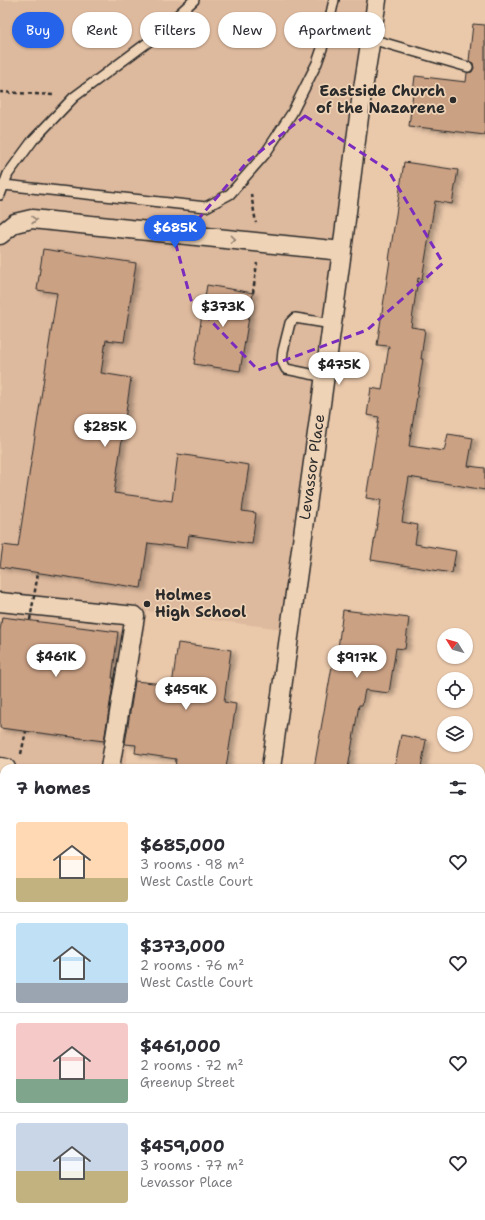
<!DOCTYPE html>
<meta charset="utf-8">
<style>
body{margin:0;font-family:"Shantell Sans",sans-serif;background:#f7f7f7;color:#2b2b33;height:100vh;display:flex;flex-direction:column;font-size:15px;white-space:nowrap}
*{box-sizing:border-box;margin:0}
p{font-size:13px;color:#7c7c81}
.icon{flex:none;width:22px;height:22px;fill:none;stroke:currentColor;stroke-width:2;stroke-linecap:round;stroke-linejoin:round}
.map{position:relative;flex:1;overflow:hidden}
.side{position:absolute;left:0px;top:764px;width:485px;height:456px;display:flex;flex-direction:column;background:#fff;border-radius:12px 12px 0 0;box-shadow:0 1px 3px #0004}
.side>*{flex:none}
.top-card{position:absolute;left:12px;top:12px;width:461px;height:36px;display:flex;gap:8px}
.needle{width:26px;rotate:307deg}
.tools{position:absolute;left:437px;top:628px;display:grid;gap:8px}
.tools a{display:grid;place-items:center;width:36px;height:36px;border-radius:50%;background:#fff;box-shadow:0 1px 3px #0004;font-size:20px}
.price{position:absolute;translate:-50% -34px;padding:0 9px;border-radius:14px;background:#fff;color:#222;font-size:13px;line-height:26px;filter:drop-shadow(0 1px 2px #0008)}
.price::after{content:'';position:absolute;left:50%;top:24px;width:12px;height:9px;margin-left:-6px;background:inherit;clip-path:polygon(0 0,100% 0,50% 100%)}
.price.active{background:#2563eb;color:#fff}
ul{padding:0;list-style:none}
li{display:flex;align-items:center;gap:12px;height:100px;padding:0 16px}
li+li{border-top:1px solid #e1e1e2}
li span{display:grid;place-items:center;flex:none;width:112px;height:80px;border-radius:4px;color:#555}
li>.icon{margin-inline-start:auto}
span .icon{width:48px;height:48px;fill:#fffc;stroke-width:1}
li b{font-size:17px}
h2{display:flex;justify-content:space-between;align-items:center;height:48px;padding:0 16px;font-size:17px}
.tag{padding:0 14px;border-radius:18px;background:#fff;box-shadow:0 1px 3px #0004;font-size:14px;line-height:36px}
.tag.active{background:#2563eb;color:#fff}
.map>svg:first-child{display:block}
</style>
<div class="map">
<svg width="485" height="1220" viewBox="0 0 485 1220">
<defs>
<filter id="shadow"><feDropShadow dx="4.5" dy="2.5" stdDeviation="2" flood-color="#0004"/></filter>
</defs>
<rect width="100%" height="100%" fill="#eac8aa"/>
<filter id="ink" filterUnits="userSpaceOnUse"><feTurbulence type="fractalNoise" baseFrequency=".025" numOctaves="2"/><feDisplacementMap in="SourceGraphic" scale="8" xChannelSelector="R" yChannelSelector="G"/><feConvolveMatrix kernelMatrix="1 2 1 2 8 2 1 2 1" color-interpolation-filters="sRGB"/></filter>
<g filter="url(#ink)">
<!-- built -->
<path fill="#ddb99d" d="M0 0H377L290 630 147 611 125 768H4V1216H59L58 1220H0Z"/>
<!-- building -->
<path fill="#cba184" stroke="#2b2b2b" filter="url(#shadow)" d="M473 24 485 25V135L409 126 415 76 466 82 467 73 472 72 474 68 473 63 469 61Z
M404 162 458 170 452 204 435 201 422 279 418 278 411 327 425 329 421 359H423L409 446 444 451 448 434 473 438 468 466 485 468V490L409 477 402 522 418 525 415 544 456 551 452 573 371 560 381 500 366 498 379 417 367 415 371 388 382 390 389 346 377 345 390 260H389Z
M43 249 136 263 124 342 106 340 101 373 131 378 114 493 172 501 178 454 249 465 242 511 256 513 252 544 189 535 187 548 148 543 141 588 0 567 3 545 18 547 57 293 37 290Z
M207 285 253 293 240 371 194 364Z
M343 610 409 618 405 649 396 648 389 693 365 690 362 705H359L348 768H314L334 655 337 656Z
M2 617 118 632 112 678H114L104 741 0 728V631Z
M178 643 231 650 224 702 236 704 226 768H175L176 759 135 753 136 745 125 744 135 681 172 685Z
M401 735 426 740 421 768H407L395 766Z"/>
<g fill="none" stroke-linecap="round" stroke-linejoin="round">
<defs>
<path id="lane" d="M371 39 468 67
M4 185 206 207 230 194 265 154 292 113 317 63 325 40 334 0
M0 195 8 174 33 140 74 97 151 40 194 0
M325 377 286 369 282 361 283 351 290 323 295 318 332 324"/>
<path id="street" d="M0 235 15 223 32 219 342 251
M0 602 135 616 110 768
M0 767 6 768
M271 768 342 251 361 101 377 0
M481 904 485 905
M481 1116 485 1106
M208 1220V1216
M440 1220 442 1216"/>
</defs>
<!-- lane casing -->
<use href="#lane" stroke="#2b2b2b" stroke-width="12"/>
<!-- street casing -->
<use href="#street" stroke="#2b2b2b" stroke-width="21"/>
<!-- path -->
<path stroke="#2b2b2b" stroke-width="2.5" stroke-dasharray="4 3" stroke-linecap="butt" d="M0 92 53 95
M251 194 256 223
M253 293 257 263
M21 754 26 731
M0 1074H4"/>
<!-- lane -->
<use href="#lane" stroke="#efd3b6" stroke-width="9"/>
<!-- street -->
<use href="#street" stroke="#efd3b6" stroke-width="18"/>
<!-- path-bridge -->
<path stroke="#2b2b2b" stroke-width="2.5" stroke-dasharray="4 3" stroke-linecap="butt" d="M30 620 38 573"/>
</g>
<!-- one-way arrows -->
<defs><path id="oneway-chevron" d="M-2-3.5L2.5 0L-2 3.5" fill="none" stroke-width="1.6" stroke-linecap="round" stroke-linejoin="round"/></defs>
<g stroke="#8d7f70">
<use href="#oneway-chevron" transform="translate(34 220) rotate(-1)"/>
<use href="#oneway-chevron" transform="translate(233 239) rotate(6)"/>
</g>
</g>
<!-- marked area -->
<path fill="none" stroke="#7b2cbf" stroke-width="3" stroke-dasharray="8 5" stroke-linejoin="round" d="M305 116 388 170 443 263 367 330 258 370 191 300 176 245 248 161Z"/>
<!-- markers -->
<g fill="#2b2b2b" stroke="#efd3b6" stroke-width="1.5">
<circle cx="453" cy="100" r="4"/>
<circle cx="147" cy="604" r="4"/>
</g>
<g text-anchor="middle" dominant-baseline="central" stroke-width="3.5" stroke-linejoin="round" paint-order="stroke">
<!-- poi labels -->
<g font-size="15" font-weight="bold" fill="#2b2b2b" stroke="#efd3b6" text-anchor="end">
<text x="445" y="91">Eastside Church<tspan x="445" dy="17">of the Nazarene</tspan></text>
<text x="155" y="595" text-anchor="start">Holmes<tspan x="155" dy="17">High School</tspan></text>
</g>
<!-- street labels -->
<g font-size="15" fill="#2b2b2b" stroke="#efd3b6">
<text transform="translate(312 467) rotate(-82)">Levassor Place</text>
</g>
</g>
</svg>
<div class="tools">
<a><svg class="needle" viewBox="-14 -14 28 28"><path d="M0-13l5 13h-10z" fill="#e53935"/><path d="M0 13l5-13h-10z" fill="#7c7c81"/></svg></a>
<a><svg class="icon" aria-label="locate" viewBox="0 0 24 24"><circle cx="12" cy="12" r="6"/><path d="M12 2v4M12 18v4M2 12h4M18 12h4"/></svg></a>
<a><svg class="icon" aria-label="layers" viewBox="0 0 24 24"><path d="M12 4l9 5-9 5-9-5zM3 14l9 5 9-5"/></svg></a>
</div>
<b class="price active" style="left:175px;top:249px">$685K</b>
<b class="price" style="left:223px;top:328px">$373K</b>
<b class="price" style="left:339px;top:386px">$475K</b>
<b class="price" style="left:105px;top:448px">$285K</b>
<b class="price" style="left:56px;top:678px">$461K</b>
<b class="price" style="left:357px;top:679px">$917K</b>
<b class="price" style="left:186px;top:711px">$459K</b>
<div class="top-card">
<a class="tag active">Buy</a>
<a class="tag">Rent</a>
<a class="tag">Filters</a>
<a class="tag">New</a>
<a class="tag">Apartment</a>
</div>
<section class="side">
<h2>7 homes<svg class="icon" aria-label="filters" viewBox="0 0 24 24"><path d="M4 7h16M4 17h16"/><circle cx="9" cy="7" r="2"/><circle cx="15" cy="17" r="2"/></svg></h2>
<ul>
<li><span style="background:linear-gradient(#ffd9b3 70%,#c2b280 0)"><svg class="icon" aria-label="home" viewBox="0 0 24 24"><path d="M3 11l9-7 9 7M6 9v11h12V9"/></svg></span><div><b>$685,000</b><p>3 rooms · 98 m²</p><p>West Castle Court</p></div><svg class="icon" aria-label="heart" viewBox="0 0 24 24"><path d="M12 20l-8-8c-3-5 5-10 8-4 3-6 11-1 8 4z"/></svg></li>
<li><span style="background:linear-gradient(#bfe0f5 75%,#9aa5b1 0)"><svg class="icon" aria-label="home" viewBox="0 0 24 24"><path d="M3 11l9-7 9 7M6 9v11h12V9"/></svg></span><div><b>$373,000</b><p>2 rooms · 76 m²</p><p>West Castle Court</p></div><svg class="icon" aria-label="heart" viewBox="0 0 24 24"><path d="M12 20l-8-8c-3-5 5-10 8-4 3-6 11-1 8 4z"/></svg></li>
<li><span style="background:linear-gradient(#f6c9c9 70%,#7fa58c 0)"><svg class="icon" aria-label="home" viewBox="0 0 24 24"><path d="M3 11l9-7 9 7M6 9v11h12V9"/></svg></span><div><b>$461,000</b><p>2 rooms · 72 m²</p><p>Greenup Street</p></div><svg class="icon" aria-label="heart" viewBox="0 0 24 24"><path d="M12 20l-8-8c-3-5 5-10 8-4 3-6 11-1 8 4z"/></svg></li>
<li><span style="background:linear-gradient(#c9d6e8 60%,#c2b280 0)"><svg class="icon" aria-label="home" viewBox="0 0 24 24"><path d="M3 11l9-7 9 7M6 9v11h12V9"/></svg></span><div><b>$459,000</b><p>3 rooms · 77 m²</p><p>Levassor Place</p></div><svg class="icon" aria-label="heart" viewBox="0 0 24 24"><path d="M12 20l-8-8c-3-5 5-10 8-4 3-6 11-1 8 4z"/></svg></li>
</ul>
</section>
</div>
